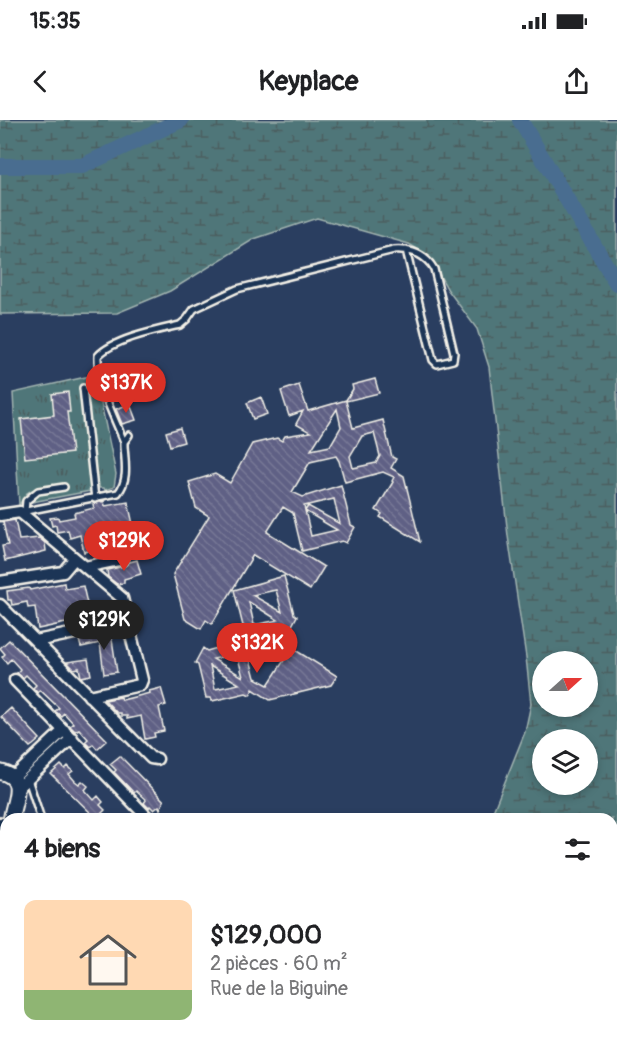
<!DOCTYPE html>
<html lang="fr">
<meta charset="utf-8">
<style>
body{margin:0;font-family:Pangolin,sans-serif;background:#f2f2f2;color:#202124;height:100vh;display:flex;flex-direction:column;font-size:22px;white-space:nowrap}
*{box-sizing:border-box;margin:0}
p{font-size:20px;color:#757577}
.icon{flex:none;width:33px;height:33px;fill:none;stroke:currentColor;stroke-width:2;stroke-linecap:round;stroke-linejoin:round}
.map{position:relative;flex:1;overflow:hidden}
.side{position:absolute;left:0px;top:693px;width:618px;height:236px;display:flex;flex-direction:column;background:#fff;border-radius:18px 18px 0 0;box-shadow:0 3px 9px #0003}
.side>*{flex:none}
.needle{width:39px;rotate:69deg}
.tools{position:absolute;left:532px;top:531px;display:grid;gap:12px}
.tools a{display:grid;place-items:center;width:66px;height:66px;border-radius:50%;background:#fff;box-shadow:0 3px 9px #0003;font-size:30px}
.price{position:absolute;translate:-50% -51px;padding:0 14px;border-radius:21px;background:#d93025;color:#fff;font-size:20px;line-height:39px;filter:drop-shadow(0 2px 3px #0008)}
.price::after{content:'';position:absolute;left:50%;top:36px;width:18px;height:14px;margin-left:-9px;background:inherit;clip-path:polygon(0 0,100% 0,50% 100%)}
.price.on{background:#222;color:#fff}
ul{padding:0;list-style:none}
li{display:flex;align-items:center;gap:18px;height:150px;padding:0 24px}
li+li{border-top:2px solid #e0e0e0}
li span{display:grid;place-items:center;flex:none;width:168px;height:120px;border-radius:12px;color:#555}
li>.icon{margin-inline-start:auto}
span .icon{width:72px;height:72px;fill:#fffc;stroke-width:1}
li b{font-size:26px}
h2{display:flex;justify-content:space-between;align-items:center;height:72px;padding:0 24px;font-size:26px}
.status{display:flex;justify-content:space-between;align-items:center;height:42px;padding:0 30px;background:#fff;direction:ltr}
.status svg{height:16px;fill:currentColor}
header{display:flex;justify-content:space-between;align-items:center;height:78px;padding:0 24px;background:#fff;font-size:27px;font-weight:700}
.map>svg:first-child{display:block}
</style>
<div class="status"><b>15:35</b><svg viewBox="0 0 49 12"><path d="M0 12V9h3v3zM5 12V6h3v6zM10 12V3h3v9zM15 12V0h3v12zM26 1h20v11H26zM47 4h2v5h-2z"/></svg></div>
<header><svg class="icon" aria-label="back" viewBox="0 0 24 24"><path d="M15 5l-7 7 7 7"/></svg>Keyplace<svg class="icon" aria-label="share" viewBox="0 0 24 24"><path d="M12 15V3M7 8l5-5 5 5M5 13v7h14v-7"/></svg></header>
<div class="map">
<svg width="617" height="928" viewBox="0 0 617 928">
<defs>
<pattern id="grass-tufts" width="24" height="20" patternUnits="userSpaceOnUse" patternTransform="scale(1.5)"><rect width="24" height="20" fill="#507679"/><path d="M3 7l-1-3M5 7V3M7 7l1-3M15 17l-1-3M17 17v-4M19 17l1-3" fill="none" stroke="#4c5f60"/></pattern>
<pattern id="wetland-marsh" width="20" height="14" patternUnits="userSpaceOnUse" patternTransform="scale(1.5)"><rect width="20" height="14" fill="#507679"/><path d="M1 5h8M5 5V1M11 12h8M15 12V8" fill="none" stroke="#4c5f60"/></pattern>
<pattern id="building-back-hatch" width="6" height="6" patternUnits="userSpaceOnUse" patternTransform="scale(1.5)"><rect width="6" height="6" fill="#5f6185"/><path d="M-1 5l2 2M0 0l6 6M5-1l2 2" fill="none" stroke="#777896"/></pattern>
</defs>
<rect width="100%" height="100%" fill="#2a3e60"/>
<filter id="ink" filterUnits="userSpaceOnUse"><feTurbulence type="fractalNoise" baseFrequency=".0167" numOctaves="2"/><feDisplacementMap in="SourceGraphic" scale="12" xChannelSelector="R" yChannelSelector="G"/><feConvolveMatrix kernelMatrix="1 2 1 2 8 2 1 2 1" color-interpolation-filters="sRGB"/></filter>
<g filter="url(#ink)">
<!-- grass -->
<path fill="url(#grass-tufts)" stroke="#a2b4b0" stroke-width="1.5" d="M95 255 116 354 114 367 105 370 104 368H99V364L91 365 90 371 32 382 37 377 32 370 27 373 19 385 13 273Z"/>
<!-- wetland -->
<path fill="url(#wetland-marsh)" stroke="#a2b4b0" stroke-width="1.5" fill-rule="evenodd" d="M0 0H617V928H545L542 923 612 922V699H490L525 612 531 584 526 537 508 416 489 247 477 209 448 170 429 136 409 124 317 98 254 119 170 171 117 193 0 194ZM543 542H588V586H543ZM543 620H588V664H543Z
M159 922H458L465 928H158Z"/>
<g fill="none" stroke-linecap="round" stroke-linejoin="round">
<!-- river -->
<path stroke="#486d90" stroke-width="16" d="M520 0 617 164
M0 46H82L181 0"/>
</g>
<!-- building -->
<path fill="url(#building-back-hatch)" stroke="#f4f1e8" stroke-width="1.5" fill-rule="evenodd" d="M375 259 379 273 346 281 353 308 383 300 392 337 396 339 391 348 404 356 420 422 380 397 382 394 376 390 393 362 392 361 394 357 383 352 345 362 339 341 336 336 310 342 292 372 303 377 341 365 351 405 355 407 346 423 342 421 302 431 293 393 283 387 267 412 324 447 310 470 253 435 212 504 206 500 201 509 185 499 173 454 209 396 196 388 189 362 215 354 230 363 252 324 277 318 282 321 285 316 310 312 296 304 303 291 289 296 281 271 299 265 308 291 346 280 353 269 352 265ZM337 289 341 307 330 326 311 330ZM374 313 380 336 376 343 353 348 350 336 362 316ZM334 379 340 404 308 386 305 391 337 410 311 416 304 386Z
M68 272 70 292H67L72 333 25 338 21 299 54 295 52 274Z
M261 277 267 294 253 299 247 283Z
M130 284 136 300 122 304 116 289Z
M180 308 184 322 170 326 166 312Z
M104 381 105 386 128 382 137 422 122 426V422L84 432 80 415 70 418 68 410 57 412 56 405 52 406 50 398 58 397 59 400 75 397 74 393 94 388 93 384Z
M15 400 19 420 39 418 45 423 46 431 5 441 2 426 8 425 3 402Z
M137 440 141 454 124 459V463L117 464 108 457 107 450 125 446 130 442Z
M284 456 294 494 297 496 289 511 285 508 246 518 234 470ZM276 470 282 492 252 475ZM249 482 278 500 254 505Z
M64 463 65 469 83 466 88 488 110 483 114 497 76 505 75 501 38 509 35 487 28 488 27 482 12 485 11 480H8L7 471 29 468 30 470Z
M111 513 117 552 104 554 100 523 81 527 79 520Z
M9 520 107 620 97 629 93 624 90 627 85 622 88 619 79 609 75 611 70 606 73 603 64 593 61 596 55 591 59 588 40 570 38 573 33 568 36 565 26 555 23 558 17 553 20 549 11 539 7 543 2 537 5 534 0 528Z
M245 520 255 558 268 565 292 528 337 556 331 565 270 580 253 569 250 575 246 573 212 581 211 578H206L198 545 195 543 203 528 207 531ZM237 534 243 557 213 539ZM210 546 239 564 215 569Z
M88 539 91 555 81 557 79 548 74 549 67 542Z
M161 568 166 585 159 587 164 611 154 613 155 617 145 619 141 596 127 599V596H121V593H117L105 580 121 577 122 580 150 573 149 571Z
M11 588 40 619 33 625 30 627 1 597Z
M120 636 164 681 160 689 159 686 154 690 150 686 149 688 144 683 146 680 136 671 134 673 114 652 116 650 110 644Z
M61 645 65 649 68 646 73 651 69 654 75 661 79 664 82 661 88 666 85 670 94 680 98 676 103 682 100 685 105 690 101 694 106 699H97L51 654Z"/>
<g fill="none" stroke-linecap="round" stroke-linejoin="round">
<defs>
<path id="lane" d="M83 268 95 379
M124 322C113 294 97 265 98 236 113 219 158 210 180 205L187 199 194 189 237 169 394 130C410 129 425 134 434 149L454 233 453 240 437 244 433 240 406 130
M25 391 26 381 38 371 64 367
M21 392 118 373C129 360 125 342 124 326V322L129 315
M28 659 41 699"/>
<path id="street" d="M0 395 20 392 122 478 142 560 140 565 89 576
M85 447 123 439
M0 462 63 452 74 439
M0 485 151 638 157 639
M36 521 128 502
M15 560 149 699
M13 658 64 610
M17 669 72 618"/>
<path id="secondary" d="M0 652C28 658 13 681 11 699
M0 705 6 717"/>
<path id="highway" d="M0 803 6 796
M0 835 6 841
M492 922 498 928
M512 922 518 928"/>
</defs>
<!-- lane casing -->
<use href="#lane" stroke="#f4f1e8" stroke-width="10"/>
<!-- street casing -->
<use href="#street" stroke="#f4f1e8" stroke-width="15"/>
<!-- secondary casing -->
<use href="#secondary" stroke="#f4f1e8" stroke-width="18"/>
<!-- highway casing -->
<use href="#highway" stroke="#f4f1e8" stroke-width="22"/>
<!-- lane -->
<use href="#lane" stroke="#1d3557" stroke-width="5"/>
<!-- street -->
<use href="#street" stroke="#1d3557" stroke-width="10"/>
<!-- secondary -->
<use href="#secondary" stroke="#1d3557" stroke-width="14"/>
<!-- highway -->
<use href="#highway" stroke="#1d3557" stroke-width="18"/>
</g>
</g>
</svg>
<div class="tools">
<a><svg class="needle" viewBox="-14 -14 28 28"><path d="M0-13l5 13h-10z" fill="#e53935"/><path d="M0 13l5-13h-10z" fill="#757577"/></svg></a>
<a><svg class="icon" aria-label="layers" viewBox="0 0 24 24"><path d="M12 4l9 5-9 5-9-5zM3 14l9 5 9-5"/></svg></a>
</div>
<b class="price" style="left:126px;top:294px">$137K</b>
<b class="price" style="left:124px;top:452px">$129K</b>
<b class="price on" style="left:104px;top:531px">$129K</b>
<b class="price" style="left:257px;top:554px">$132K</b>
<section class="side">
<h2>4 biens<svg class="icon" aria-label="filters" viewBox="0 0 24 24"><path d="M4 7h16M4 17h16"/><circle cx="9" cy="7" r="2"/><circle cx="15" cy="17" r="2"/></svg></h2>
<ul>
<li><span style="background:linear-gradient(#ffd9b3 75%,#8fb573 0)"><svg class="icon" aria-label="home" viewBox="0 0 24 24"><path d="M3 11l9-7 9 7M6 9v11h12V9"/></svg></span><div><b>$129,000</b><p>2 pièces · 60 m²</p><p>Rue de la Biguine</p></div></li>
</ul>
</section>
</div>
